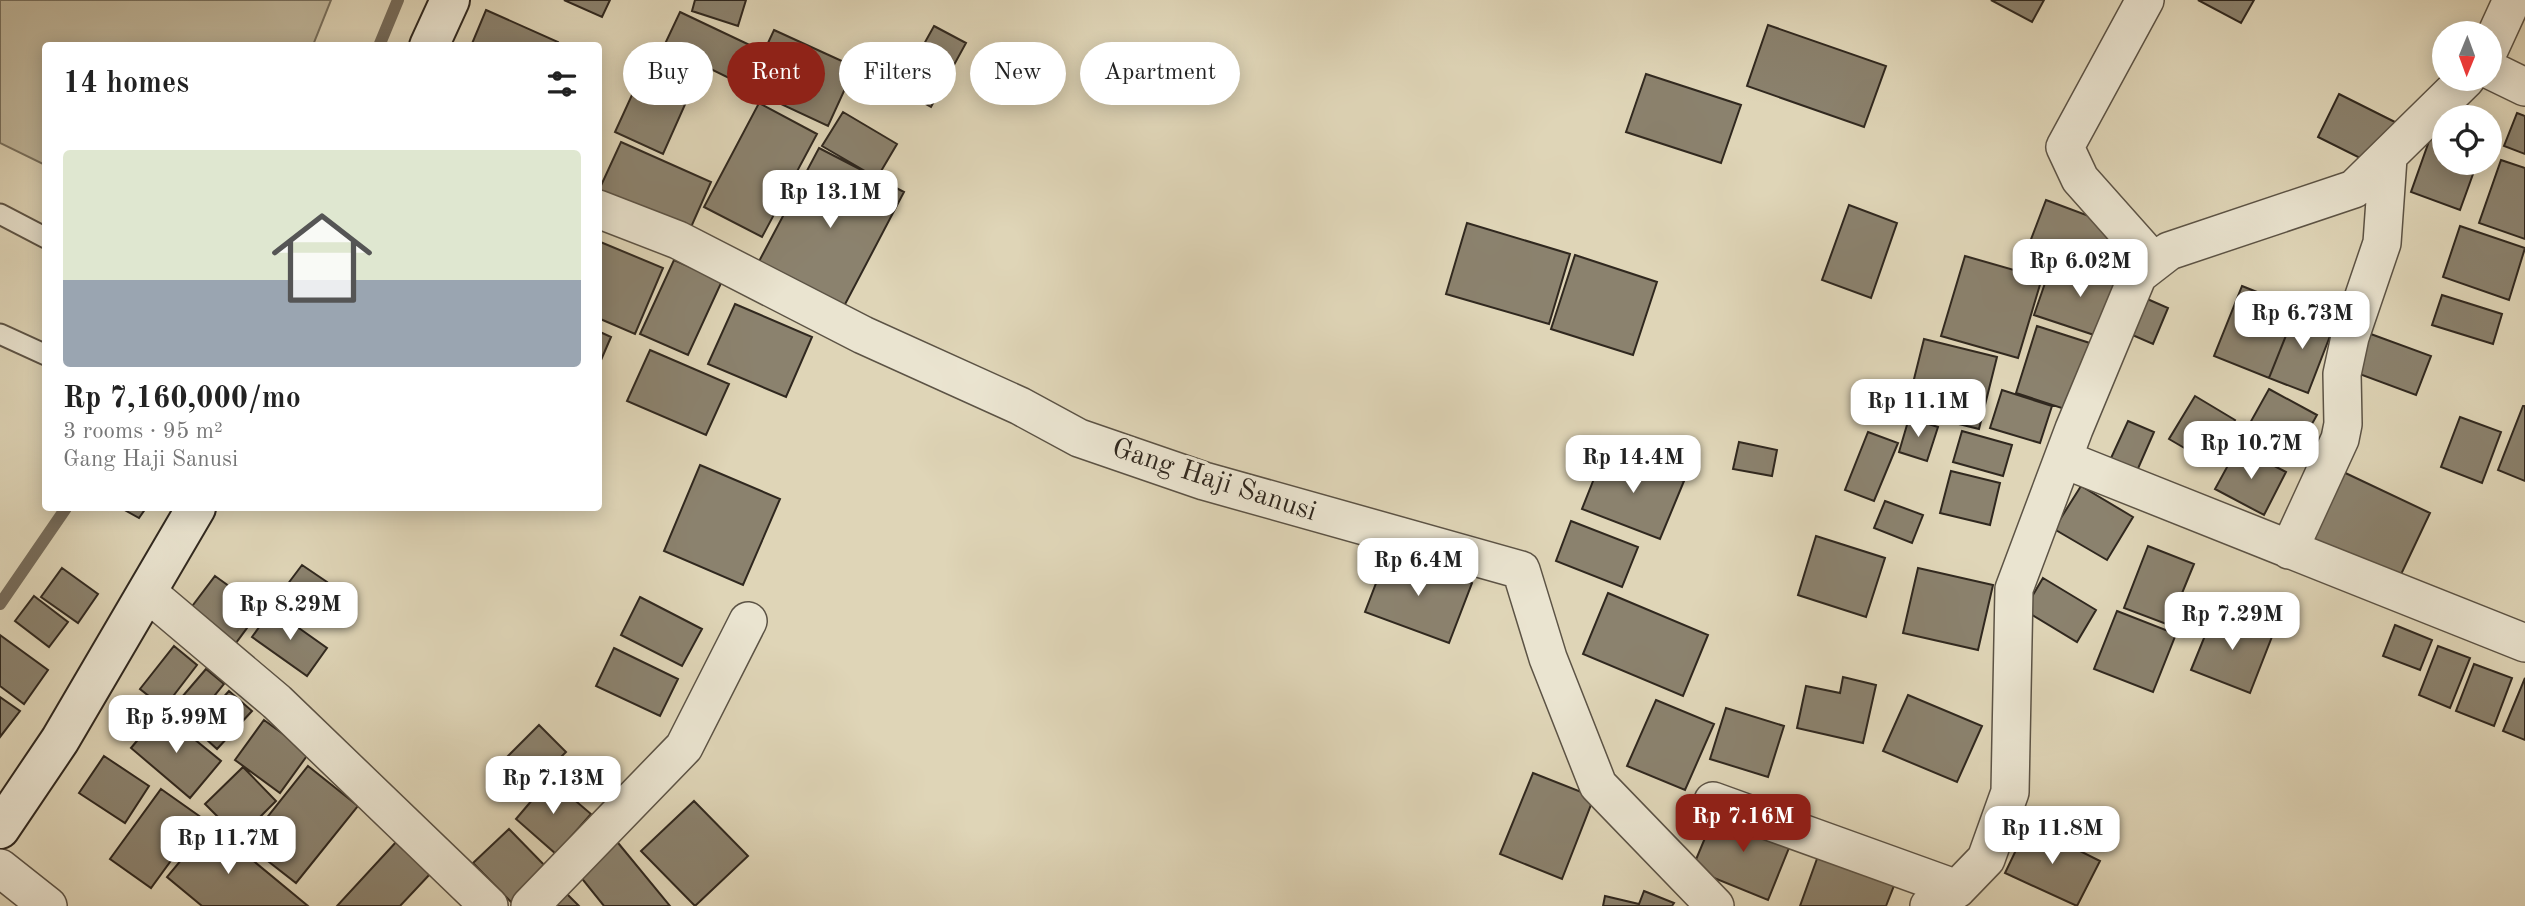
<!DOCTYPE html>
<meta charset="utf-8">
<style>
body{margin:0;font-family:"Old Standard TT",serif;background:#f2f2f2;color:#222;height:100vh;display:flex;flex-direction:column;font-size:26px;white-space:nowrap}
*{box-sizing:border-box;margin:0}
p{font-size:23px;color:#767676}
.icon{flex:none;width:38px;height:38px;fill:none;stroke:currentColor;stroke-width:2;stroke-linecap:round;stroke-linejoin:round}
.map{position:relative;flex:1;overflow:hidden}
.details{position:absolute;left:42px;top:42px;width:560px;height:469px;display:flex;flex-direction:column;background:#fff;border-radius:7px;box-shadow:0 4px 18px #0003}
.details>*{flex:none}
.hud{position:absolute;left:623px;top:42px;width:665px;height:63px;display:flex;gap:14px}
.needle{width:46px;rotate:181deg}
.controls{position:absolute;left:2432px;top:21px;display:grid;gap:14px}
.controls a{display:grid;place-items:center;width:70px;height:70px;border-radius:50%;background:#fff;box-shadow:0 4px 18px #0003;font-size:35px}
.price{position:absolute;translate:-50% -60px;padding:0 16px;border-radius:14px;background:#fff;color:#222;font-size:23px;line-height:46px;filter:drop-shadow(0 2px 4px #0008)}
.price::after{content:'';position:absolute;left:50%;top:42px;width:21px;height:16px;margin-left:-10px;background:inherit;clip-path:polygon(0 0,100% 0,50% 100%)}
.price.current{background:#8f2418;color:#fff}
ul{padding:0;list-style:none}
li{display:grid;align-content:center;gap:14px;height:371px;padding:0 21px}
li span{display:grid;place-items:center;height:217px;border-radius:7px;color:#555}
li>.icon{margin-inline-start:auto}
span .icon{width:126px;height:126px;fill:#fffc;stroke-width:1}
li b{font-size:30px}
h2{display:flex;justify-content:space-between;align-items:center;height:84px;padding:0 21px;font-size:30px}
.chip{padding:0 24px;border-radius:32px;background:#fff;box-shadow:0 4px 18px #0003;font-size:24px;line-height:63px}
.chip.current{background:#8f2418;color:#fff}
.map>svg:first-child{display:block}
</style>
<div class="map">
<svg width="2525" height="906" viewBox="0 0 2525 906">
<rect width="100%" height="100%" fill="#dfd5b7"/>
<filter id="stains"><feTurbulence type="fractalNoise" baseFrequency=".00286" numOctaves="4"/><feColorMatrix values="0 0 0 0 .2 0 0 0 0 .09 0 0 0 0 .02 0 0 0 .5 -.17"/></filter>
<radialGradient id="worn" r=".72"><stop offset=".6" stop-color="#630" stop-opacity="0"/><stop offset="1" stop-color="#630" stop-opacity=".3"/></radialGradient>
<!-- green -->
<path fill="#c1b89d" stroke="#78705e" stroke-width="2" d="M0 0H331L313 45 46 46 45 165 0 143Z"/>
<g fill="none" stroke-linecap="round" stroke-linejoin="round">
<!-- stream -->
<path stroke="#766c5b" stroke-width="12" d="M379 46 398 0
M0 604 66 508"/>
</g>
<!-- building -->
<path fill="#8b826e" stroke="#30281f" stroke-width="2" d="M564 0H610L602 17Z
M695 0H746L738 26 692 11Z
M1991 0H2044L2032 22Z
M2198 0H2254L2241 23Z
M486 10 558 42 557 46H471Z
M680 12 756 48 739 83 664 46Z
M1768 25 1886 66 1864 127 1747 86Z
M934 26 966 43 931 107 899 89Z
M774 30 855 67 828 126 747 88Z
M648 60 695 82 663 154 615 132Z
M1646 74 1741 105 1721 163 1626 132Z
M2339 94 2395 122 2374 165 2318 137Z
M759 103 817 134 762 237 704 207Z
M843 112 897 144 877 178 822 146Z
M2439 113 2445 117V163H2477L2460 210 2411 192Z
M2517 113 2525 116V154L2504 146Z
M621 142 711 182 688 234 598 192Z
M819 148 904 192 841 312 756 267Z
M2501 160 2525 168V239L2479 223Z
M2046 200 2113 225 2096 267 2030 242Z
M1849 205 1897 223 1871 298 1822 280Z
M1467 223 1570 254 1549 324 1446 294Z
M2460 226 2525 248 2509 300 2443 277Z
M598 241 663 268 635 334 598 318Z
M1575 255 1657 282 1633 355 1551 329Z
M1965 256 2042 278 2018 358 1941 336Z
M674 260 722 281 688 355 640 334Z
M2053 260 2126 284 2106 339 2034 315Z
M2242 286 2297 308 2269 378 2214 356Z
M2442 295 2502 314 2493 344 2432 325Z
M2145 298 2168 308 2153 344 2130 334Z
M735 304 812 337 786 397 708 364Z
M2297 308 2335 323 2308 393 2269 378Z
M2037 326 2099 346 2077 413 2016 393Z
M598 331 611 337 598 367Z
M2368 333 2431 356 2416 395 2354 372Z
M1924 339 1997 357 1979 429 1906 411Z
M650 350 729 384 706 435 627 401Z
M2269 389 2317 415 2293 458 2245 432Z
M2002 390 2052 406 2040 443 1990 428Z
M2195 396 2235 420 2210 463 2169 439Z
M2523 406H2525V481L2498 470Z
M2460 417 2501 432 2482 483 2441 467Z
M1909 418 1938 427 1927 461 1899 452Z
M2128 421 2154 432 2133 480 2106 469Z
M1962 431 2012 445 2003 476 1953 462Z
M1868 432 1898 443 1874 501 1845 490Z
M1739 442 1777 450 1772 476 1733 469Z
M2238 447 2286 472 2264 515 2215 489Z
M1605 451 1684 481 1660 539 1582 509Z
M700 465 780 499 743 585 664 551Z
M2339 470 2430 513 2396 585 2304 541Z
M1951 471 2000 483 1990 525 1940 513Z
M2081 486 2133 517 2107 560 2054 529Z
M1885 501 1923 515 1912 543 1874 528Z
M121 508H146L139 518Z
M1571 521 1638 547 1622 587 1556 561Z
M1816 536 1885 558 1866 617 1798 595Z
M2148 546 2194 564 2169 625 2124 608Z
M1388 552 1472 583 1449 643 1365 612Z
M302 565 327 582 303 616 278 597Z
M62 568 98 594 78 623 41 597Z
M1918 568 1993 585 1978 650 1903 633Z
M215 576 261 609 233 647 187 613Z
M2043 578 2096 610 2077 642 2024 610Z
M1608 593 1708 635 1683 696 1583 654Z
M34 596 68 622 49 647 15 621Z
M640 597 702 629 682 666 621 635Z
M272 609 327 648 307 676 252 637Z
M2117 611 2176 634 2153 692 2094 669Z
M2215 611 2273 634 2250 693 2191 670Z
M2395 625 2432 640 2420 670 2383 656Z
M0 635 48 670 24 704 0 686Z
M174 646 197 665 164 708 140 689Z
M2438 646 2470 658 2450 708 2419 695Z
M614 648 678 679 660 716 596 686Z
M2474 664 2512 678 2494 726 2456 711Z
M206 669 224 684 189 727 170 711Z
M1843 677 1876 685 1863 743 1797 728 1806 686 1840 693Z
M2525 678V740L2503 731Z
M229 691 252 711 217 749 195 729Z
M1908 695 1982 726 1957 782 1883 751Z
M0 697 20 711 0 737Z
M1656 700 1714 724 1685 790 1627 766Z
M1726 708 1784 726 1768 777 1710 759Z
M161 712 221 761 190 798 131 748Z
M264 720 309 753 280 793 235 760Z
M539 725 566 752 524 794 497 767Z
M104 756 149 786 125 823 79 793Z
M308 766 358 806 296 883 246 844Z
M243 767 276 801 239 838 205 804Z
M1533 773 1594 797 1562 879 1500 854Z
M550 779 591 814 556 854 516 819Z
M161 789 202 818 151 888 110 859Z
M694 801 748 856 695 906 641 851Z
M1718 807 1793 838 1768 900 1692 869Z
M210 825 308 906H202L167 877Z
M2028 825 2100 861 2077 906 2005 873Z
M509 829 551 872 515 906 473 863Z
M614 838 670 906H604L575 870Z
M397 841 431 873 400 906H337Z
M1818 856 1895 883 1886 906H1800Z
M562 889 579 906H544Z
M1644 891 1674 903 1672 906H1603L1605 896 1639 904Z"/>
<g fill="none" stroke-linecap="round" stroke-linejoin="round">
<defs>
<path id="lane" d="M0 214 46 238
M0 334 46 355"/>
<path id="street" d="M2145 0 2065 147 2080 179 2153 261
M2490 48 2512 0
M2490 70 2525 87
M598 209 678 240 863 335 1020 406 1079 438 1204 481 1521 570 1548 658 1598 785 1715 906
M2063 459 2525 643
M2289 550 2340 439 2343 424 2342 374 2350 337 2382 243 2388 158
M148 593 277 702 489 906
M1713 801 1957 889
M0 868 48 906
M530 906 684 747 748 621
M1929 906 1957 889 1986 859 2010 792 2014 589 2074 429 2138 275 2169 251 2354 189 2466 79"/>
<path id="secondary" d="M429 46 450 0
M0 829 60 740 196 508"/>
</defs>
<!-- lane casing -->
<use href="#lane" stroke="#5c5345" stroke-width="23"/>
<!-- street casing -->
<use href="#street" stroke="#5c5345" stroke-width="40"/>
<!-- secondary casing -->
<use href="#secondary" stroke="#30281f" stroke-width="42"/>
<!-- lane -->
<use href="#lane" stroke="#eae4d0" stroke-width="19"/>
<!-- street -->
<use href="#street" stroke="#eae4d0" stroke-width="37"/>
<!-- secondary -->
<use href="#secondary" stroke="#eae4d0" stroke-width="38"/>
</g>
<g text-anchor="middle" dominant-baseline="central" stroke-width="7" stroke-linejoin="round" paint-order="stroke">
<!-- street labels -->
<g font-size="28" fill="#30281f" stroke="#eae4d0">
<text transform="translate(1214 481) rotate(18)">Gang Haji Sanusi</text>
</g>
</g>
<rect width="100%" height="100%" filter="url(#stains)"/>
<rect width="100%" height="100%" fill="url(#worn)"/>
</svg>
<div class="controls">
<a><svg class="needle" viewBox="-14 -14 28 28"><path d="M0-13l5 13h-10z" fill="#e53935"/><path d="M0 13l5-13h-10z" fill="#767676"/></svg></a>
<a><svg class="icon" aria-label="locate" viewBox="0 0 24 24"><circle cx="12" cy="12" r="6"/><path d="M12 2v4M12 18v4M2 12h4M18 12h4"/></svg></a>
</div>
<b class="price" style="left:830px;top:230px">Rp 13.1M</b>
<b class="price" style="left:2080px;top:299px">Rp 6.02M</b>
<b class="price" style="left:2302px;top:351px">Rp 6.73M</b>
<b class="price" style="left:1918px;top:439px">Rp 11.1M</b>
<b class="price" style="left:2251px;top:481px">Rp 10.7M</b>
<b class="price" style="left:1633px;top:495px">Rp 14.4M</b>
<b class="price" style="left:1418px;top:598px">Rp 6.4M</b>
<b class="price" style="left:290px;top:642px">Rp 8.29M</b>
<b class="price" style="left:2232px;top:652px">Rp 7.29M</b>
<b class="price" style="left:176px;top:755px">Rp 5.99M</b>
<b class="price" style="left:553px;top:816px">Rp 7.13M</b>
<b class="price current" style="left:1743px;top:854px">Rp 7.16M</b>
<b class="price" style="left:2052px;top:866px">Rp 11.8M</b>
<b class="price" style="left:228px;top:876px">Rp 11.7M</b>
<div class="hud">
<a class="chip">Buy</a>
<a class="chip current">Rent</a>
<a class="chip">Filters</a>
<a class="chip">New</a>
<a class="chip">Apartment</a>
</div>
<section class="details">
<h2>14 homes<svg class="icon" aria-label="filters" viewBox="0 0 24 24"><path d="M4 7h16M4 17h16"/><circle cx="9" cy="7" r="2"/><circle cx="15" cy="17" r="2"/></svg></h2>
<ul>
<li><span style="background:linear-gradient(#dfe7d0 60%,#9aa5b1 0)"><svg class="icon" aria-label="home" viewBox="0 0 24 24"><path d="M3 11l9-7 9 7M6 9v11h12V9"/></svg></span><div><b>Rp 7,160,000/mo</b><p>3 rooms · 95 m²</p><p>Gang Haji Sanusi</p></div></li>
</ul>
</section>
</div>
